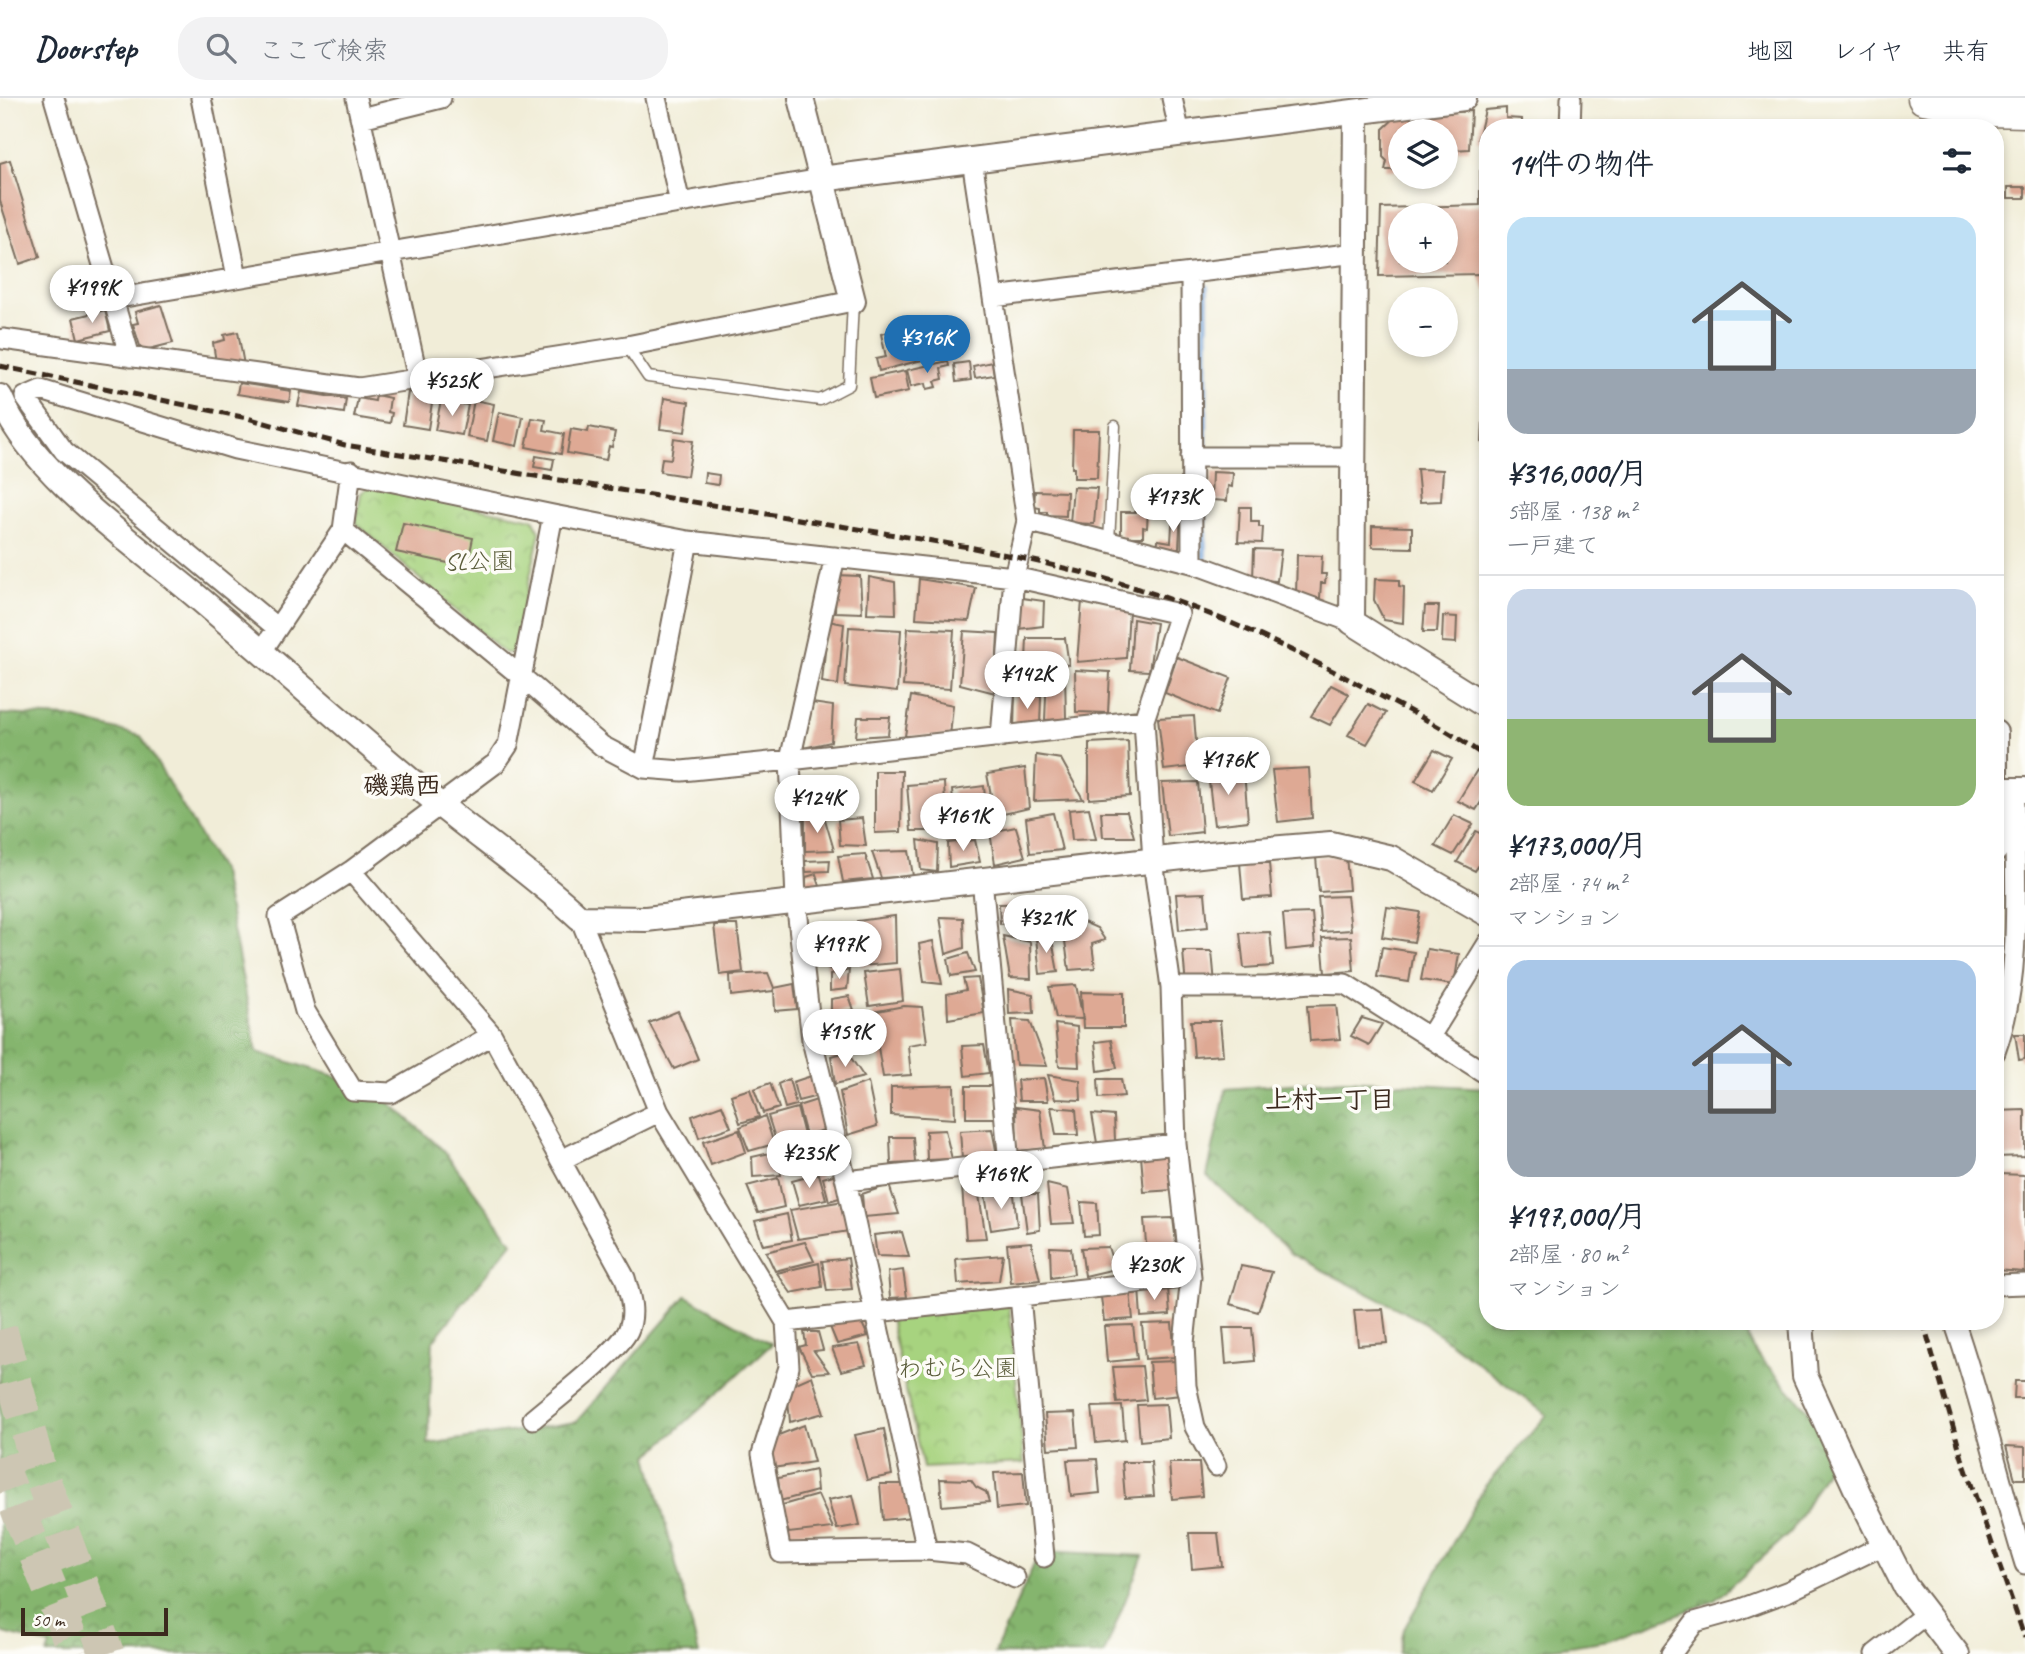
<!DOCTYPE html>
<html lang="ja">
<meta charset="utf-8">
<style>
body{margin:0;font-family:Caveat,"Klee One",sans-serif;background:#f2f2f3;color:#1f2937;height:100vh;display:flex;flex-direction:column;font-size:26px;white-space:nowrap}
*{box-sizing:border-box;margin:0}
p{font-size:23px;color:#747a83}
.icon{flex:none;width:38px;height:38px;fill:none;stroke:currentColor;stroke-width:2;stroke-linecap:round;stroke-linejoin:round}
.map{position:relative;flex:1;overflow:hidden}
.panel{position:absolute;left:1479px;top:21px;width:525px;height:1211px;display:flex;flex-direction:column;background:#fff;border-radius:28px;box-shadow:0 4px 10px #0003}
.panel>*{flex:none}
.tools{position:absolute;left:1388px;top:21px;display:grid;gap:14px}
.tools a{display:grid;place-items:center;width:70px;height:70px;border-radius:50%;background:#fff;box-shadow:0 4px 10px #0003;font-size:35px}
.scale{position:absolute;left:21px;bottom:18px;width:147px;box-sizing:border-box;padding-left:7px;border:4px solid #3b2a1e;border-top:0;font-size:19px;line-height:24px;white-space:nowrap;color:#3b2a1e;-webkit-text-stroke:5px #fdfcf7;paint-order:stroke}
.price{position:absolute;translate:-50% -60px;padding:0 16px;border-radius:24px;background:#fff;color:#222;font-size:23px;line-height:46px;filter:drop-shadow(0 2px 4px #0008)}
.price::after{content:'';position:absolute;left:50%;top:42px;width:21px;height:16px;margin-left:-10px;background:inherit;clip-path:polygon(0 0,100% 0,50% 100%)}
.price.on{background:#1f6fb2;color:#fff}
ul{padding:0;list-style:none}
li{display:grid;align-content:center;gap:14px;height:371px;padding:0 28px}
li+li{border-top:2px solid #e0e1e3}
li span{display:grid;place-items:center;height:217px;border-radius:21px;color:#555}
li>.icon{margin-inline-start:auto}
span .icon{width:126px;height:126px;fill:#fffc;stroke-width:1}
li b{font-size:30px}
h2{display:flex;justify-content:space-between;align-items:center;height:84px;padding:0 28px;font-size:30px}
header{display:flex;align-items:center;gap:42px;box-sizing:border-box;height:98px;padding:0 35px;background:#fff;border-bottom:2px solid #e0e1e3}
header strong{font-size:33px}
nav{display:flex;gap:38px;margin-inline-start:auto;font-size:24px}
.search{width:490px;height:63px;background:#f2f2f3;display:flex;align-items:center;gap:18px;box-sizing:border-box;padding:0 24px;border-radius:28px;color:#747a83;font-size:26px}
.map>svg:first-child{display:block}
</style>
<header>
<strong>Doorstep</strong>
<div class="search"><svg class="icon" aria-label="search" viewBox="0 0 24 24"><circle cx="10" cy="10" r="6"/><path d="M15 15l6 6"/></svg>ここで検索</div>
<nav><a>地図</a><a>レイヤ</a><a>共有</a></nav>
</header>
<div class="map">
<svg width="2025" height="1556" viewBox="0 0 2025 1556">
<defs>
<pattern id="forest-crowns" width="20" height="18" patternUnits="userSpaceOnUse" patternTransform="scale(1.75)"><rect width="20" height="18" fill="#85b56e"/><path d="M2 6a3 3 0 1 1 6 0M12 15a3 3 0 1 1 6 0" fill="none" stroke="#6e935a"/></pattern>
<pattern id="park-crowns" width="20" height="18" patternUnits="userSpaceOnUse" patternTransform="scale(1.75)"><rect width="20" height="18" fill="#a7d37f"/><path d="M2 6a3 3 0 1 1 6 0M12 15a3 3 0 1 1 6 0" fill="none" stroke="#91b56d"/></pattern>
</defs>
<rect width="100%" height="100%" fill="#fdfcf7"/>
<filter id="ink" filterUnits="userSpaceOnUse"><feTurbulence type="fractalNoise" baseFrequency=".0143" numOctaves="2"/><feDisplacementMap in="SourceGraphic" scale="14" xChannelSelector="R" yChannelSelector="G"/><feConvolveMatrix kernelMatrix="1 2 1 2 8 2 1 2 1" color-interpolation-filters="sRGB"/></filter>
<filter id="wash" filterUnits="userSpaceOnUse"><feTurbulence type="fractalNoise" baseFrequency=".00686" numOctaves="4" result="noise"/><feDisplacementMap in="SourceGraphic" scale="28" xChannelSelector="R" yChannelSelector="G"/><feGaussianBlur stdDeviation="1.57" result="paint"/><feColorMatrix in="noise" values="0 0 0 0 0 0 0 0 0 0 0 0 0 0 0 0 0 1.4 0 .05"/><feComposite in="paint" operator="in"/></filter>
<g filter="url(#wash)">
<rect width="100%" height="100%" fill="#f1edd8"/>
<!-- forest -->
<path fill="url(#forest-crowns)" stroke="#607046" stroke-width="2" d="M0 616 69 619 141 638 222 775 257 954 373 990 443 1052 512 1144 433 1243 428 1346 576 1324 686 1198 772 1246 648 1358 699 1556H47L50 1547 0 1534Z
M1344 982 1487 990 1488 1223H1740L1756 1255 1840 1348 1791 1434 1714 1503 1609 1542 1536 1553V1556H1399L1404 1531 1485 1388 1547 1317 1420 1222 1291 1156 1207 1078 1226 991Z
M1040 1453 1143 1458 1104 1556H994Z"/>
<!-- park -->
<path fill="url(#park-crowns)" stroke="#717e4e" stroke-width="2" d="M370 388 533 421 540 434 513 555H504L356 425 361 395Z
M1009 1207 1024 1365 923 1370 890 1220Z"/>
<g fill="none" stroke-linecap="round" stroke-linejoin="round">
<!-- stream -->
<path stroke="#6b9dd6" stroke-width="6" d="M1204 464 1206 189"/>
</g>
<g id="blocks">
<!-- building -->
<path fill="#dea994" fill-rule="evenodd" d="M1506 10V20L1522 21V30H1488V41H1478L1485 12Z
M1471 13 1469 51 1453 52 1452 44H1446V33H1400V72H1385L1387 63 1383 59V31L1396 19Z
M10 62 40 159 20 166 0 103V65Z
M1480 73H1488V192L1484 191 1479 176 1379 178 1381 110 1480 107ZM1400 117H1446V163H1400Z
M2008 89H2025V100H2008Z
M161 207 173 245 145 252 140 248 133 226 138 225 135 214Z
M105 212 110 233 78 241 73 220Z
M926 225 934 259 879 273 876 261 886 259 881 236Z
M238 234 244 267 216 264 213 245 225 242 224 237Z
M948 263 949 268 941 270 943 281 935 283 937 289 927 291 926 285 911 288 907 272Z
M969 264 971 282 956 284 954 266Z
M992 264 994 277 975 280 973 268Z
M905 273 909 293 874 300 870 280Z
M239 285 291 293 289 304 237 296Z
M301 294 346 301 344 315 298 308Z
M408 294 433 298 428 331 403 327Z
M376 297 390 300 388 314 392 315 390 325 354 319 358 300 375 303Z
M664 300 689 304 685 334 660 331Z
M1484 300H1488V344L1482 345Z
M441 302 468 307 462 337 435 332Z
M474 302 494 306 487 343 467 339Z
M499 314 523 319 517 348 493 343Z
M532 320 546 322 544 332 564 336 561 356 526 349Z
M589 329 615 334 612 349 609 348 606 362 567 355 571 331 588 334Z
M1073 332H1099L1097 380H1074V370H1072Z
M674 340 693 343 687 378 660 374 662 360 671 361Z
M536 358 554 361 552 372 534 369Z
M1417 371 1443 372 1441 403 1420 404Z
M1212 374 1233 375 1232 389 1228 388 1227 403 1211 402Z
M705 375 719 377 718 387 704 385Z
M1073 389 1097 390 1094 426 1070 425Z
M1035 393 1067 394 1066 418 1047 417V414H1040V410L1034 409Z
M1240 409H1251V424H1259V429H1263L1262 445 1238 444Z
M1136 411H1148L1147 430 1143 429V439H1121V414H1136Z
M1173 411H1181L1179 449 1174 454 1157 450 1158 442 1171 444Z
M403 425 473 440 467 469 396 454Z
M1372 428 1412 429V450L1372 449Z
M1254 451 1281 452 1277 483 1253 482Z
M1297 457 1322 458 1321 476H1326L1325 485H1321L1320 500 1296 499Z
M836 477 860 478 862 515 835 514Z
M869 479 895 484 896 516 867 515Z
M919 481 976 490 969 523 916 520Z
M1375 481 1399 482V488L1404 489 1403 525 1384 522 1374 502Z
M1022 500 1044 503 1043 528 1018 531Z
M1082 503 1129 512 1126 560 1077 564Z
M1425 508H1439L1437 534H1423Z
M1443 518 1457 519 1456 545 1442 544Z
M1133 521 1156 525 1149 573 1130 572Z
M828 523 844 526 838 587 822 584Z
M849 529 901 532 897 594 845 588Z
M908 530 954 532 950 591 903 588Z
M964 533 998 535 995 595 960 586Z
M1027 540H1065L1069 567 1026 563Z
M1177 559 1231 580 1217 616 1165 595Z
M1043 572 1042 593 1012 589 1013 573Z
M1075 572 1110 574 1108 615 1076 614Z
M1047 575H1065L1066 621 1045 622Z
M1331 587 1349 596 1330 627 1311 618Z
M1015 595 1041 598 1040 627 1014 633Z
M911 598 953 607 950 638H905Z
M812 605 833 608 831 644 803 650Z
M1368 606 1386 615 1367 646 1348 637Z
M1194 618 1198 668 1164 672 1158 620Z
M858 619H890L888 637 856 639Z
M1128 643 1130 698 1089 701V645Z
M1434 652 1452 661 1433 692 1415 683Z
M1036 657 1061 661 1083 701 1034 703Z
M1025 670 1029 710 995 718 987 676Z
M1309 670 1312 720 1278 724 1272 672Z
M1477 672 1488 677V693L1476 712 1458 703Z
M875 673H902L901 734 875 735Z
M1244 673 1248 723 1214 727 1208 675Z
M803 681H833L834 704H804Z
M944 684 946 733H911L907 687Z
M1198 684 1202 734 1168 738 1162 685Z
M984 688 987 726H955L952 692Z
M1089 710 1096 741 1072 742 1069 712Z
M1101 714H1127L1134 739H1103Z
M1053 715 1062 752 1030 755 1026 720Z
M1454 717 1473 726 1453 757 1435 748Z
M824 718 834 752 805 753V719Z
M862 720 866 748 840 747 838 722Z
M1016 729 1025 759 995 766 990 734Z
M1476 733 1488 739V753L1475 773 1457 764Z
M918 742 938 746 937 774 921 772Z
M975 742 980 764 949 769 948 745Z
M909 753 913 778 881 780 872 754Z
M865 756 873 781 843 784 838 758Z
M1346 758 1349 792 1319 794 1316 759Z
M830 762 829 773 806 774 805 763Z
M1240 765H1269L1272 799 1243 801Z
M816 776 821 791 806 793V779Z
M1205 795 1208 829 1179 832 1176 796Z
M1347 798 1351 832 1321 834 1318 799Z
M1035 805 1050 822 1000 826 999 806Z
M1387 809 1420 814 1414 844 1382 839Z
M1061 814 1097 830 1105 842 1092 846 1095 870 1069 872Z
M1312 815 1315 849 1286 852 1283 816Z
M895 818 896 865 861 868 857 823Z
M940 819 963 820 964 850 946 856Z
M843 825 846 845H824V829Z
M714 827H737L743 874 720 877Z
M1270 834 1273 868 1244 870 1240 835Z
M1051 836 1058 874 1040 876 1036 840Z
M1003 838 1030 844 1031 881 1010 880Z
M1351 839 1354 873 1325 875 1322 840Z
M933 843 942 886 924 884 919 846Z
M1382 849 1414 854 1409 884 1377 879Z
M825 850H846V870L828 871Z
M1427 851 1459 856 1454 887 1421 882Z
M1183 853H1212L1215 886 1186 889Z
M968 855 975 874 951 878 948 861Z
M900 871 903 903 869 908 864 875Z
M849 872 847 891 830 893V877Z
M768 875 774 890 773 893 731 898 730 877Z
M978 880 984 915 948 921 947 896 966 892 963 881Z
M794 886 797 911 775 913 774 890Z
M1076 887 1083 921 1056 920 1049 889Z
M1008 891 1033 896 1034 915 1009 916Z
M1081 894 1124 895V930H1083Z
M849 898 854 912 831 915V901Z
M1336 907 1340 941 1310 943 1307 908Z
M904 908 922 909 927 944 908 947 911 977 883 979 872 914Z
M678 913 698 961 674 971 649 925Z
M850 920 851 946 822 949 821 921Z
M1362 920 1382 926 1369 947 1351 938Z
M1012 922 1030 923 1047 968 1016 967Z
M1191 923H1220L1223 957 1194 959Z
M1055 926 1077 929 1079 969 1059 968Z
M2015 936H2025V961L2019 962Z
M1111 942 1117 970 1098 973 1095 944Z
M984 947 989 975 965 978 962 948Z
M847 954 864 979 835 986 831 958Z
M817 976 822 997 798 1003 793 984Z
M1048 977 1080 982 1081 1002 1055 1001Z
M1044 980 1048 1003H1019L1017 982Z
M789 981 796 1007 785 1010 778 986Z
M1098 981H1121L1124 998 1099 1000Z
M868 984 877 1028 848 1037 840 994Z
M770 985 779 1010 763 1015 754 991Z
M954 987 955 1021 891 1017V989Z
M966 988H992L994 1020H966Z
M750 991 759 1019 740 1025 731 997Z
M823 1000 831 1030 806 1037 798 1008Z
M722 1007 731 1029 699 1040 692 1018Z
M1016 1009 1040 1012 1045 1051 1017 1053Z
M1051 1009 1076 1011 1078 1037H1056Z
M797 1010 804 1037 777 1046 768 1018Z
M2025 1012V1058L1995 1059V1013Z
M1092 1016 1114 1018 1115 1043 1097 1045Z
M765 1018 774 1046 749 1053 740 1029Z
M992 1031 997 1057 962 1061 960 1033Z
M739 1032 746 1054 711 1067 703 1044Z
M945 1032 952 1061 927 1062 926 1033Z
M831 1037 837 1060 808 1066 802 1044Z
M890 1039H913L915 1065 891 1066Z
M779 1053 781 1077 753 1079 752 1059Z
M1141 1058H1170L1173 1092 1144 1094Z
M840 1075 846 1098 829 1103 823 1080Z
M819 1076 826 1101 799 1107 792 1083Z
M1998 1076 2025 1077V1174L1995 1172Z
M778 1080 784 1109 758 1115 747 1088Z
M1047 1086 1068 1091 1074 1125 1051 1126Z
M889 1087 899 1116 864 1119 862 1096Z
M962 1089 978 1091 986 1140 966 1141Z
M1014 1096 1017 1128 991 1132 985 1097Z
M1022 1096H1038L1040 1132 1027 1134Z
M844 1103 849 1133 798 1141 790 1112Z
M1081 1104 1097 1105 1099 1137 1084 1138Z
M787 1116 792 1142 763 1147 755 1123Z
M1173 1120 1177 1154 1147 1157 1144 1121Z
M902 1134 909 1159 877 1158 874 1137Z
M805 1144 814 1163 775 1173 766 1154Z
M1031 1144 1040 1182 1011 1185 1007 1146Z
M1050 1149 1071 1150 1074 1176 1051 1180Z
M1108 1149 1115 1171 1085 1178 1081 1150Z
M1003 1157 999 1183 958 1186 956 1161Z
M848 1160 852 1191 827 1193 822 1163Z
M819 1165 822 1189 791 1195 777 1175Z
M1241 1168 1272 1174 1258 1214 1230 1206Z
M903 1172 907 1199 890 1200 888 1174Z
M1168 1189 1170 1217 1141 1219 1139 1190Z
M1130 1194 1133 1221 1104 1223 1101 1199Z
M1383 1211 1387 1245 1358 1247 1354 1212Z
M859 1219 868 1238 837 1246 828 1224Z
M1172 1225 1175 1259 1145 1261 1142 1226Z
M1133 1227 1137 1261 1107 1264 1104 1228Z
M1223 1230H1252L1255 1263 1226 1266Z
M804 1234H818L823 1252 814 1253 829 1274 812 1275 799 1249 806 1247Z
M859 1246 866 1267 841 1273 832 1250Z
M1178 1263 1181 1297 1152 1300 1149 1264Z
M1142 1268 1146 1302 1117 1305 1113 1269Z
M812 1278 824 1315 790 1324 787 1289Z
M2015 1283H2025V1300H2014Z
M1166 1306 1169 1340 1140 1343 1137 1307Z
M1122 1308 1125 1342 1096 1345 1092 1309Z
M1075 1315 1078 1349 1048 1351 1045 1316Z
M804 1327 814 1364 772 1370 771 1340Z
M884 1331 892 1377 867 1382 855 1337Z
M2006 1348 2025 1349V1381H2015Z
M1097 1361 1100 1395 1071 1398 1067 1362Z
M1122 1364H1151L1154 1398 1125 1400Z
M1169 1365H1199L1202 1398 1172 1401Z
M815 1372 817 1393 780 1403 778 1380Z
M1023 1374 1026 1408 997 1411 994 1375Z
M940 1381 971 1382 976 1389 986 1394 989 1404 942 1408Z
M880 1386H909L912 1419 883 1422Z
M818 1397 833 1430 789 1435 779 1408Z
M853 1397 860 1427 837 1431 828 1402Z
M1189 1435H1218L1222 1468 1192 1471Z"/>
</g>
</g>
<g filter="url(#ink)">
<use href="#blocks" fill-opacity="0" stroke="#7b6e5f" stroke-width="2"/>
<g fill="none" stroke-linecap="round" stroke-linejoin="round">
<!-- motorway-tunnel -->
<path stroke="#cdc6b3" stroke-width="35" stroke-dasharray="35 18" stroke-linecap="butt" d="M0 1232 38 1369 107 1556
M0 1358 6 1381 76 1556"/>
<defs>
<path id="service" d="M627 248 648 279 820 302 849 287 853 203
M1109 444 1115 328"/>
<path id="minor" d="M54 0 130 259
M201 0 237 179
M356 0 418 281
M656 0 680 105
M1172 0 1180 36
M361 20 441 0
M1570 30 1571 0
M972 62 1027 423 1014 479 1001 639
M1191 175 1192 465
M993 199 1356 155
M113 201 821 81
M3 241 359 290 627 248 853 203
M1191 359H1355
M1027 423 1192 465 1352 524
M343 432 523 580 602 648 644 670 682 673 790 662 1144 622
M835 459 790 662 796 802 812 942 846 1083 927 1452
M277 530 64 353 25 299 41 292 235 351 553 417 688 443 1014 479 1179 516 1144 622 1153 763 1171 889 1176 1046 1191 1179 1184 1245 1186 1288 1195 1329 1216 1368
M262 553 343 432 351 373
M644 670 688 443
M351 773 492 937 625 1180C630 1197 636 1215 628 1233 618 1254 554 1303 533 1321
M982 781 1009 1065
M580 820 659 1014 786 1224 789 1269 762 1356 781 1455 927 1452 967 1456 1015 1480
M1171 889H1266L1310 885 1345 886 1485 975
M492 937 391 995 353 993 305 913 279 819 351 773 496 665 508 647 553 417
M1429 940 1488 845
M1995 954C2023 878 2015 785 2014 706
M561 1062 659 1014
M846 1083 1176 1046
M1995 1187 2025 1186
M1020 1198 1044 1459
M1954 1223C1982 1303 2000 1386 2025 1466
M786 1224 1191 1179
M1671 1556 1695 1524 1738 1512 1789 1493 1884 1447
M1875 1556 1926 1516"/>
<path id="tertiary" d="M801 0 853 203
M1356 14 1352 524 1488 609
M821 81 1464 0
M0 299C31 375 132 444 195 497 277 566 357 639 440 707 487 745 536 779 580 820L646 821 1209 756 1331 746 1391 760 1488 816
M1995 635V752
M1995 692H2025
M1801 1223 1805 1278 1859 1397 1905 1488 1957 1556"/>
<path id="trunk" d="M1924 0 1989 12 2025 13"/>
</defs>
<!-- service casing -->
<use href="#service" stroke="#7b6e5f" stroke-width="13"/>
<!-- minor casing -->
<use href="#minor" stroke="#7b6e5f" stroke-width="23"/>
<!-- tertiary casing -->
<use href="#tertiary" stroke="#7b6e5f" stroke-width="28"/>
<!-- trunk casing -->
<use href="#trunk" stroke="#7b6e5f" stroke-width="35"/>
<!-- service -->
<use href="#service" stroke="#fff" stroke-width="10"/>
<!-- minor -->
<use href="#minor" stroke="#fff" stroke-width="19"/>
<!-- tertiary -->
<use href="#tertiary" stroke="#fff" stroke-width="24"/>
<!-- trunk -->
<use href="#trunk" stroke="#fff" stroke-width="32"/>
<!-- rail -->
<path stroke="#3b2a1e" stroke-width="5" stroke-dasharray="10 5" stroke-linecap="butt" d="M0 268 247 320 345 347 969 449C1026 461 1084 473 1139 491 1220 516 1298 554 1373 594 1411 614 1453 634 1488 661
M1923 1223 1962 1360 2025 1540"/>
</g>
</g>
<g text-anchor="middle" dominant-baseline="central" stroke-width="7" stroke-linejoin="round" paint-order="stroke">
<!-- park labels -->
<g font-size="24" fill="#5b5d3b" stroke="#fdfcf7">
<text x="480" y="463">SL公園</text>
<text x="958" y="1270">わむら公園</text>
</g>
<!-- neighbourhood labels -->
<g font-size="26" font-weight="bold" fill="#3b2a1e" stroke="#fdfcf7">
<text x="402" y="687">磯鶏西</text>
<text x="1330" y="1001">上村一丁目</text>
</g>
</g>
</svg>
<div class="tools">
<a><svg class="icon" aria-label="layers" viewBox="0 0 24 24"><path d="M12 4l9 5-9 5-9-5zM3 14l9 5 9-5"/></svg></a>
<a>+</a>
<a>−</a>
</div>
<div class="scale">50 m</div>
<b class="price" style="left:92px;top:227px">¥199K</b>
<b class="price on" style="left:927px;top:277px">¥316K</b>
<b class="price" style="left:452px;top:320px">¥525K</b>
<b class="price" style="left:1173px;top:436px">¥173K</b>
<b class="price" style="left:1027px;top:613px">¥142K</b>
<b class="price" style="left:1228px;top:699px">¥176K</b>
<b class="price" style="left:817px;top:737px">¥124K</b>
<b class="price" style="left:963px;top:755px">¥161K</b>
<b class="price" style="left:1046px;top:857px">¥321K</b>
<b class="price" style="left:839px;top:883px">¥197K</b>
<b class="price" style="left:845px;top:971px">¥159K</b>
<b class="price" style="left:809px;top:1092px">¥235K</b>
<b class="price" style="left:1001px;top:1113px">¥169K</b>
<b class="price" style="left:1154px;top:1204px">¥230K</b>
<section class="panel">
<h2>14件の物件<svg class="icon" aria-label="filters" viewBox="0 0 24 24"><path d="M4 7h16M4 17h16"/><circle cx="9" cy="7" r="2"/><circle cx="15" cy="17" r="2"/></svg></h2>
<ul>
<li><span style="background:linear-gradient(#bfe0f5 70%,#9aa5b1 0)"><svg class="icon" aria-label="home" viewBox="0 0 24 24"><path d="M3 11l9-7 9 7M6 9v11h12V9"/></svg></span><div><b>¥316,000/月</b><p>5部屋 · 138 m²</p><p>一戸建て</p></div></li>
<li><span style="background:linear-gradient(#c9d6e8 60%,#8fb573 0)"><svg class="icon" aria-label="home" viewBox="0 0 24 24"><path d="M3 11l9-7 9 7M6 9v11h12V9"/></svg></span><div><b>¥173,000/月</b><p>2部屋 · 74 m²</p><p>マンション</p></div></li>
<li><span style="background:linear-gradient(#a9c7e8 60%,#9aa5b1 0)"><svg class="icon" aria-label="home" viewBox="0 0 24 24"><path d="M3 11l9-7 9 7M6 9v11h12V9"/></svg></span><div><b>¥197,000/月</b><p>2部屋 · 80 m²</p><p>マンション</p></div></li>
</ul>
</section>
</div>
